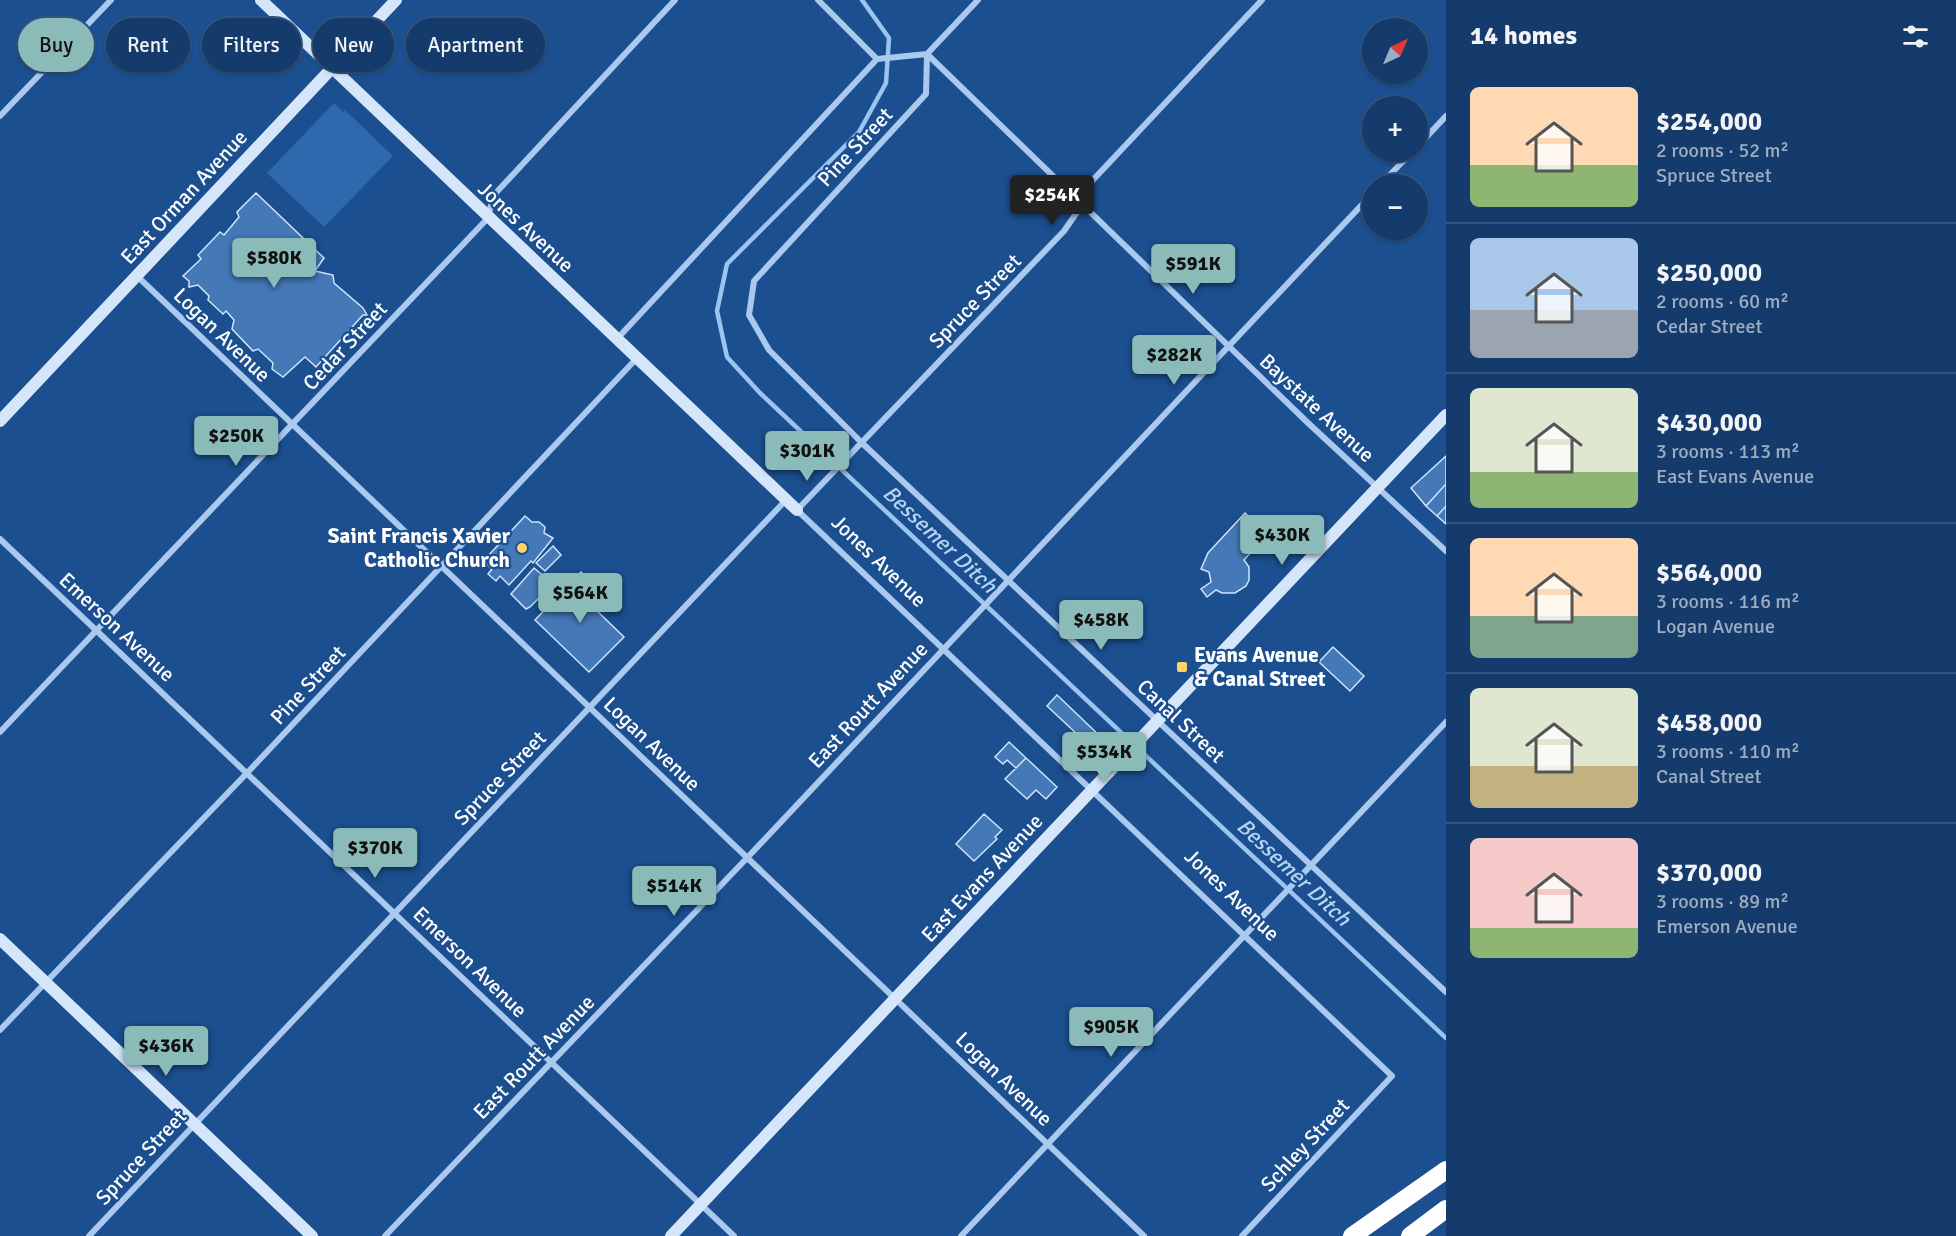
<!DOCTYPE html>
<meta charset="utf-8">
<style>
body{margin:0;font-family:Signika,sans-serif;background:#1d4271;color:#f1f3f6;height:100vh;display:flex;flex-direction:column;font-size:22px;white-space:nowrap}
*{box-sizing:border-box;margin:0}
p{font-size:20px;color:#9dadc1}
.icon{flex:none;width:33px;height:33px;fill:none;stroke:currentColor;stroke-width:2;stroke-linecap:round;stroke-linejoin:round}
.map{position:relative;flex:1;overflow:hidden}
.details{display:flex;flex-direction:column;background:#143b6b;width:510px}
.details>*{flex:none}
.guide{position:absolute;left:18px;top:18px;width:570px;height:54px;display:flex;gap:12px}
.needle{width:39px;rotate:44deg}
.buttons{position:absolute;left:1362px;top:18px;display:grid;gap:12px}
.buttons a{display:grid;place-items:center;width:66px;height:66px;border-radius:50%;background:#143b6b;box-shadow:0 2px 4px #0004,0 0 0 2px #33557e;font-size:30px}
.price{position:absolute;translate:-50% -51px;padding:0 14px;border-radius:6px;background:#8bbbb9;color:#111;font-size:20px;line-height:39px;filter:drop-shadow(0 2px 3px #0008)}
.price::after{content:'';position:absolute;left:50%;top:36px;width:18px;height:14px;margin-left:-9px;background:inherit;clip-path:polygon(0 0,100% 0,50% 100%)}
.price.on{background:#222;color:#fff}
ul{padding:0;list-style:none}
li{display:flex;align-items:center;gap:18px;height:150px;padding:0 24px}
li+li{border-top:2px solid #33557e}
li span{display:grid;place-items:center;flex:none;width:168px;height:120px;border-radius:9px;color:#555}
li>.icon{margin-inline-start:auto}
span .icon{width:72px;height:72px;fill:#fffc;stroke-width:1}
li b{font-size:26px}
h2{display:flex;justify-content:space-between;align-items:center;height:72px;padding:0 24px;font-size:26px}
.pill{padding:0 21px;border-radius:27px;background:#143b6b;box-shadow:0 2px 4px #0004,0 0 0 2px #33557e;font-size:21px;line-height:54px}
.pill.on{background:#8bbbb9;color:#111}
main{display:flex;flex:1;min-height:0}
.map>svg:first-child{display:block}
</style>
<main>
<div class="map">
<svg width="1446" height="1236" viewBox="0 0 1446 1236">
<rect width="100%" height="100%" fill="#1b4f8f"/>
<!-- green -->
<path fill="#2e69ad" d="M334 103 343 112 345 110 393 156 324 227 267 173Z"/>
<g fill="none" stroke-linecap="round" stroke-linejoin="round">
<!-- stream -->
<path stroke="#9cc4f0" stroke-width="4.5" d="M862 0 889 38 886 83 859 132 727 264 717 311 727 357 760 393 1446 1038"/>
</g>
<!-- building -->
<path fill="#4478b7" stroke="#cfe3fa" stroke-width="1.5" d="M256 193 324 258 315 271 333 275 334 283 363 308 367 315H363L316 367 305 357 283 377 272 369 273 363 258 349 253 351 232 329 234 320 226 311 223 314 208 300 209 296 198 285 189 287V281L183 276 201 259 198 255 220 232 224 235 239 217 237 212Z
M1446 456V484L1426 506 1411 488Z
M1446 484V506L1437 516 1426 506Z
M1446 506V524L1437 516Z
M1245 513 1267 534 1244 560 1249 567V580L1246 586 1235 593H1222L1216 590 1207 597 1201 589 1211 582 1209 572 1201 569 1208 553Z
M525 516 532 522H539L545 527 544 533 553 538 533 563 531 561 509 585 500 576 496 581 488 574 492 569 485 563V559Z
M553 546 561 555 545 571 536 563Z
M534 568 553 584 530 607 526 609 511 594Z
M581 572 597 587 588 596 598 606 595 609 624 637 589 672 535 620Z
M1333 647 1364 676 1350 691 1319 662Z
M1057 695 1103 739 1093 749 1047 706Z
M1009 742 1026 758 1016 768 1007 760 1003 764 995 757Z
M1026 758 1057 787 1046 799 1036 790 1027 799 1005 779Z
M984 814 1002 830 995 837 997 839 974 861 956 844Z"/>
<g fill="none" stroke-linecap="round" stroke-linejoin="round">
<!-- street -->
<path stroke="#a9c9ee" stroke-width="6" d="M818 0 877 59
M978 0 927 54 926 94 754 281 749 315 769 350 862 443 1446 992
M877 59 927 54 1307 422 1446 551
M0 116 111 0
M1418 146 1446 116
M1381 184 1412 152
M137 276 1144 1236
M616 340 877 59
M0 539 734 1236
M0 732 488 218 493 196 675 0
M0 1030 247 773 636 359
M89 1236 786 500
M385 1236 747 858 1372 194
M961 1236 1446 722
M1242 1236 1392 1076 797 510 1064 231 1082 205 1092 181 1262 0"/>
<!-- secondary -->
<path stroke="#d6e6fa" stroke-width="12" d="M261 0 797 510
M0 421 396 0
M0 939 312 1236
M671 1236 1446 415"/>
<!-- highway -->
<path stroke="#fff" stroke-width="18" d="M1352 1236 1446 1170
M1410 1236 1446 1209"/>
</g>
<!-- markers -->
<g fill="#ffd166" stroke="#1b4f8f" stroke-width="2">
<circle cx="522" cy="548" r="6"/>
<rect x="1176" y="661" width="12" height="12" rx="3"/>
</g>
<g text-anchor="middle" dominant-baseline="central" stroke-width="4.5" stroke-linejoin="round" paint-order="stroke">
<!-- street labels -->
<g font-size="21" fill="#fff" stroke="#1b4f8f">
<text transform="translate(855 147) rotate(-47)">Pine Street</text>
<text transform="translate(184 197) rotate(-47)">East Orman Avenue</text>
<text transform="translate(526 227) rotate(43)">Jones Avenue</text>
<text transform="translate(975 301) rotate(-46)">Spruce Street</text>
<text transform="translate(222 335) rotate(44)">Logan Avenue</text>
<text transform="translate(345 346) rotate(-47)">Cedar Street</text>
<text transform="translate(1317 408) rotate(43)">Baystate Avenue</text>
<text transform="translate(879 561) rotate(44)">Jones Avenue</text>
<text transform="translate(117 627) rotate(43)">Emerson Avenue</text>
<text transform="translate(308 685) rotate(-47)">Pine Street</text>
<text transform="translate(868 705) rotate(-47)">East Routt Avenue</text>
<text transform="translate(1181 721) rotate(43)">Canal Street</text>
<text transform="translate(652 744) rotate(44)">Logan Avenue</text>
<text transform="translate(500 778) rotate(-46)">Spruce Street</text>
<text transform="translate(982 878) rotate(-47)">East Evans Avenue</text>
<text transform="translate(1232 895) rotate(44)">Jones Avenue</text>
<text transform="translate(470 962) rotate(44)">Emerson Avenue</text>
<text transform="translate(534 1057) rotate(-46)">East Routt Avenue</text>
<text transform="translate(1004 1079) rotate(44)">Logan Avenue</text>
<text transform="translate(1305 1145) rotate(-47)">Schley Street</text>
<text transform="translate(141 1157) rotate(-47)">Spruce Street</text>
</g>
<!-- poi labels -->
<g font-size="21" font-weight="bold" fill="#fff" stroke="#1b4f8f" text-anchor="end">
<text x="510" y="536">Saint Francis Xavier<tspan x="510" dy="24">Catholic Church</tspan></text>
<text x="1194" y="655" text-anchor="start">Evans Avenue<tspan x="1194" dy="24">&amp; Canal Street</tspan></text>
</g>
<!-- water labels -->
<g font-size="22" font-style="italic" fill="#b5d3f5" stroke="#1b4f8f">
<text transform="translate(940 539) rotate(43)">Bessemer Ditch</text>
<text transform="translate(1294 872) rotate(43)">Bessemer Ditch</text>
</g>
</g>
</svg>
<div class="buttons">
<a><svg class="needle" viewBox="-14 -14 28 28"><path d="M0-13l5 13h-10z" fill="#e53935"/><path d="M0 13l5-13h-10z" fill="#9dadc1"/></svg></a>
<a>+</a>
<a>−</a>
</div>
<b class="price on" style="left:1052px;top:226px">$254K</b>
<b class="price" style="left:274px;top:289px">$580K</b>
<b class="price" style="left:1193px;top:295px">$591K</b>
<b class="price" style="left:1174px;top:386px">$282K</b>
<b class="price" style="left:236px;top:467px">$250K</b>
<b class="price" style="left:807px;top:482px">$301K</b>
<b class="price" style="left:1282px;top:566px">$430K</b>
<b class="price" style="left:580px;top:624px">$564K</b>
<b class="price" style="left:1101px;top:651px">$458K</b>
<b class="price" style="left:1104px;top:783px">$534K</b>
<b class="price" style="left:375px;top:879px">$370K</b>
<b class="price" style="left:674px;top:917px">$514K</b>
<b class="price" style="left:1111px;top:1058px">$905K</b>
<b class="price" style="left:166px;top:1077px">$436K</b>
<div class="guide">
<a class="pill on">Buy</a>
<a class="pill">Rent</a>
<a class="pill">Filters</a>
<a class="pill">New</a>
<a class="pill">Apartment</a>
</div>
</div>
<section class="details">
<h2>14 homes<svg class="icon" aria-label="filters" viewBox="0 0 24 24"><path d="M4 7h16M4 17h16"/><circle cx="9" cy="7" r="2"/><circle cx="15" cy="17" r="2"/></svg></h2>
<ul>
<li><span style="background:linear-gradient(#ffd9b3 65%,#8fb573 0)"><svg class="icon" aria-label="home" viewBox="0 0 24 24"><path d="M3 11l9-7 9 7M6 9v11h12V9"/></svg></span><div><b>$254,000</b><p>2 rooms · 52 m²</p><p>Spruce Street</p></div></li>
<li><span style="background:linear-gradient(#a9c7e8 60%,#9aa5b1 0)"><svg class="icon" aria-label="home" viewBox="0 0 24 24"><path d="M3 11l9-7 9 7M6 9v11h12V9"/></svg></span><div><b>$250,000</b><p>2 rooms · 60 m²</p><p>Cedar Street</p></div></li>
<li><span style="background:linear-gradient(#dfe7d0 70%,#8fb573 0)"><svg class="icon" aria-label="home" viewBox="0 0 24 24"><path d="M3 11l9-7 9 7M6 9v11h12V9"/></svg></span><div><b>$430,000</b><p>3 rooms · 113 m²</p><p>East Evans Avenue</p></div></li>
<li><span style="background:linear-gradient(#ffd9b3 65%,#7fa58c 0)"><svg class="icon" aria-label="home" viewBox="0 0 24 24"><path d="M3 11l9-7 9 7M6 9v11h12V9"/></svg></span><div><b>$564,000</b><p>3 rooms · 116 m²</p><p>Logan Avenue</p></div></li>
<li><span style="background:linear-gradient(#dfe7d0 65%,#c2b280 0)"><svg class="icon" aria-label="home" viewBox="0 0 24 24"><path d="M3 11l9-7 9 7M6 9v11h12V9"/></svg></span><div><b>$458,000</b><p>3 rooms · 110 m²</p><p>Canal Street</p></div></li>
<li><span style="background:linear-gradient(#f6c9c9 75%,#8fb573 0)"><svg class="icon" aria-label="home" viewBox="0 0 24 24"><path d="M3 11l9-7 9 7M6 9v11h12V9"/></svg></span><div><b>$370,000</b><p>3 rooms · 89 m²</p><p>Emerson Avenue</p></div></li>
</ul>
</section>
</main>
